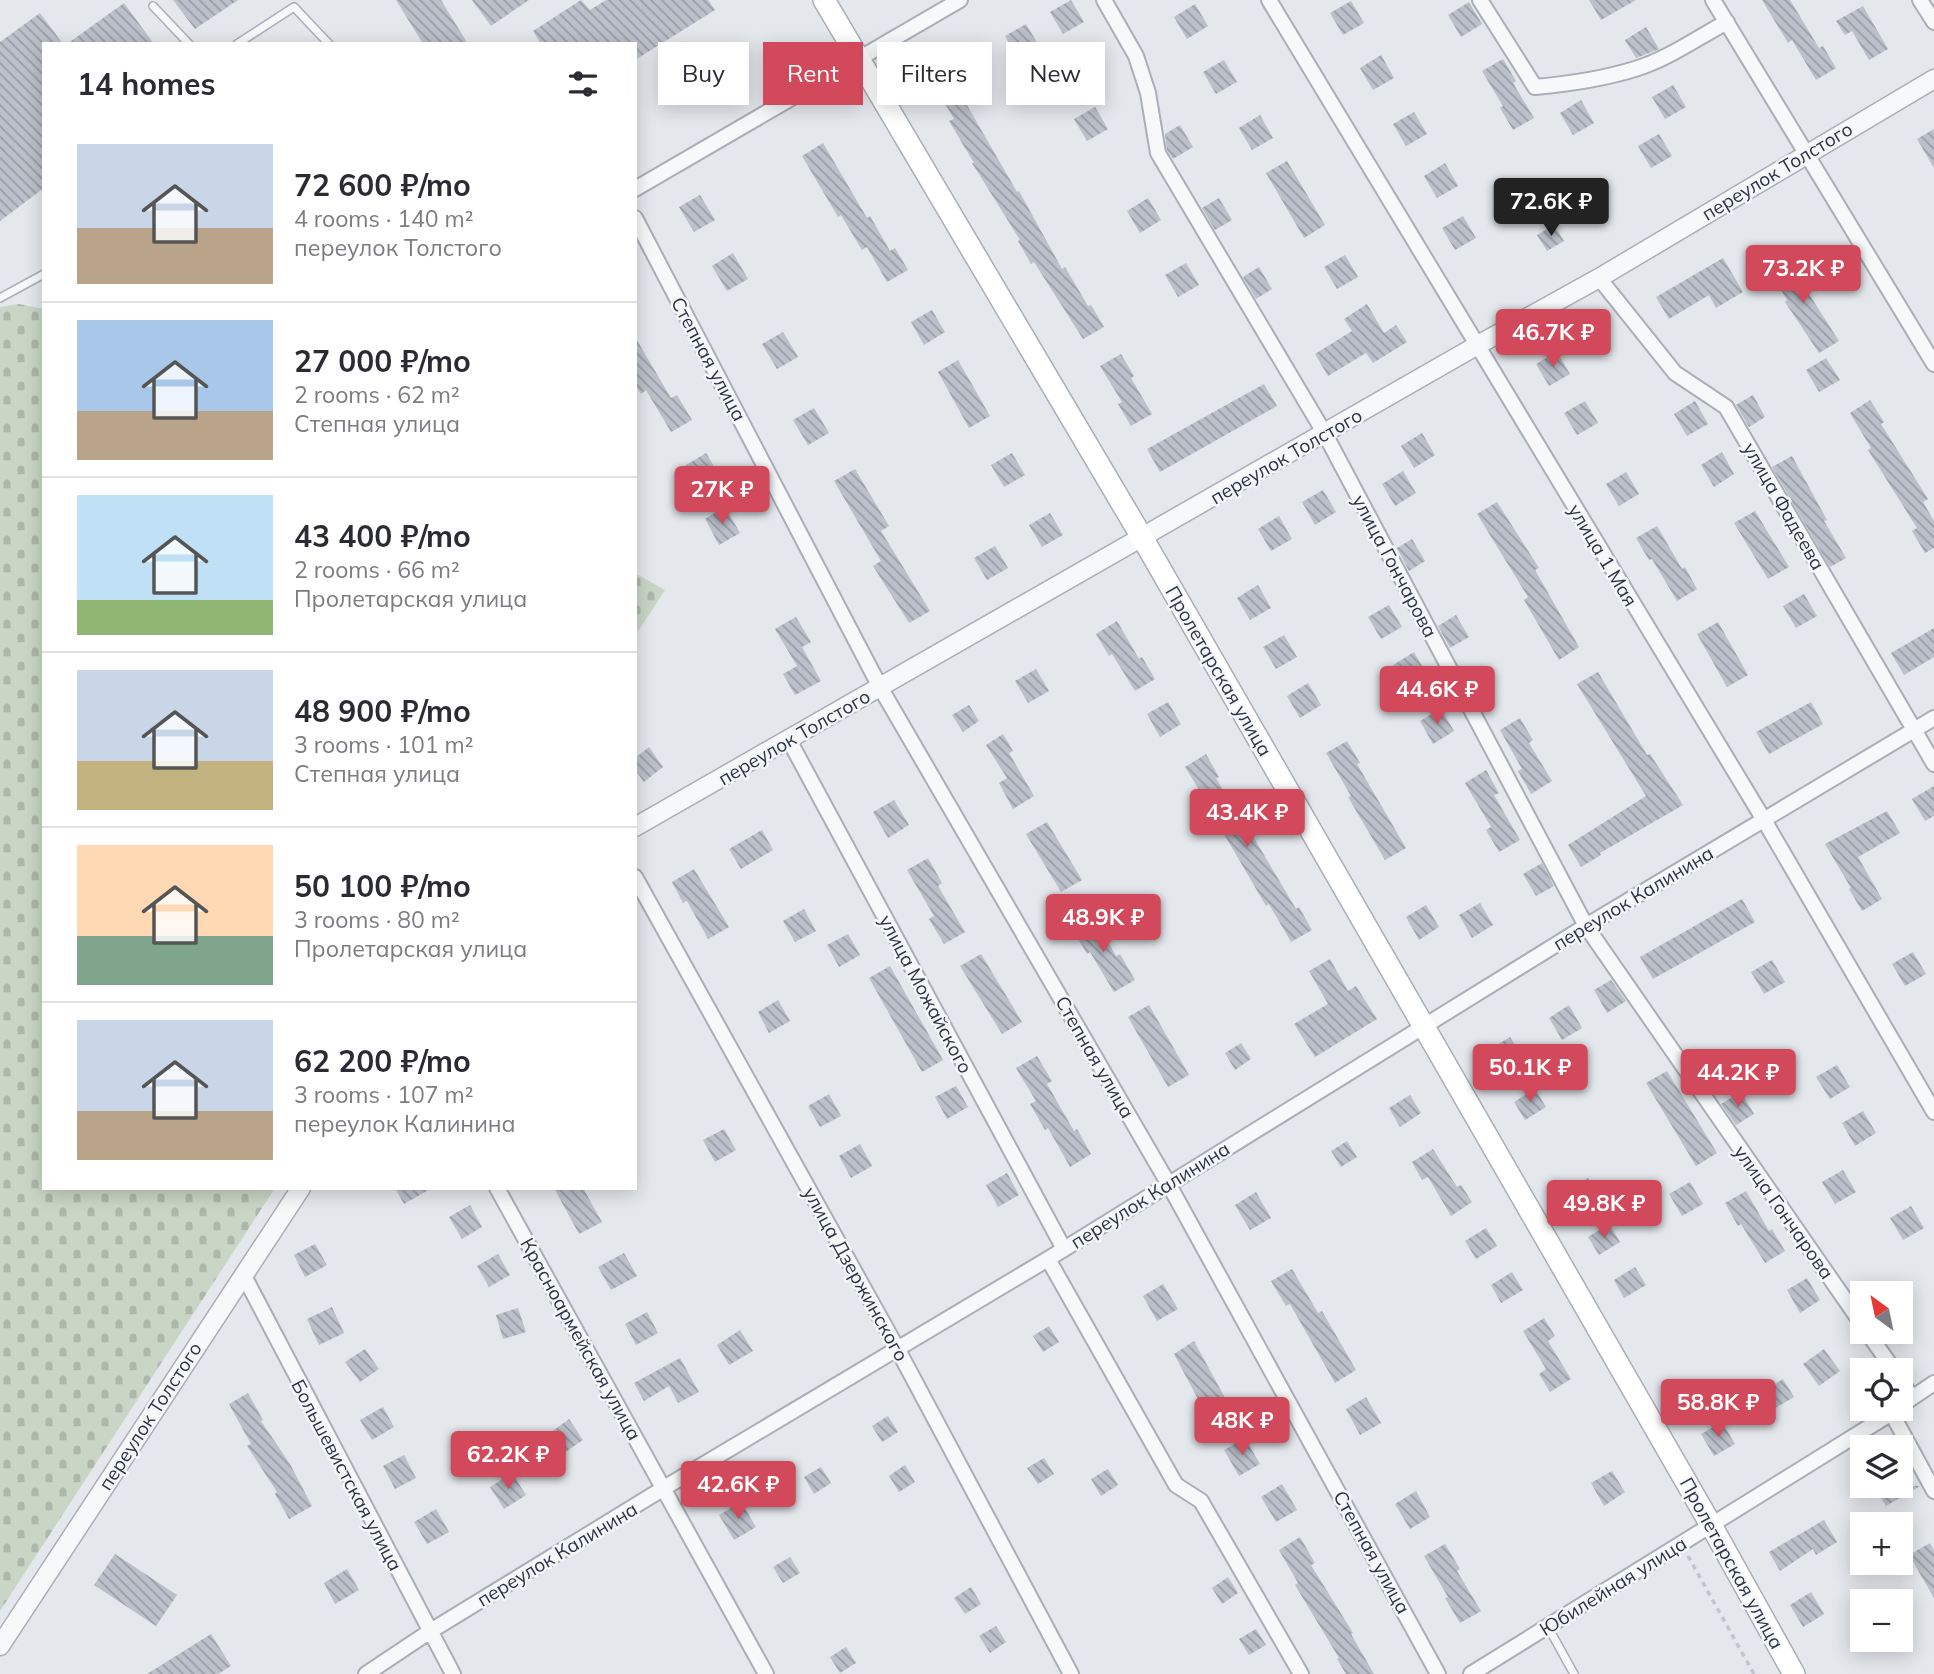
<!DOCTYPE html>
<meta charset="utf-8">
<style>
body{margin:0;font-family:Mulish,sans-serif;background:#f7f7f7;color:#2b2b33;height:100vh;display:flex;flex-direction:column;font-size:26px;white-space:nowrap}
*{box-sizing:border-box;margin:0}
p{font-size:23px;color:#7c7c81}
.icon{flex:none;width:38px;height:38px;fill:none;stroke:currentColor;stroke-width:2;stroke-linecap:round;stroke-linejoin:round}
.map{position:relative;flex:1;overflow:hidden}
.details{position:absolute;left:42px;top:42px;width:595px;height:1148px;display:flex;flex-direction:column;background:#fff;border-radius:0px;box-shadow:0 4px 18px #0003}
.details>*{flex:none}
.guide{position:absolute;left:658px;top:42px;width:665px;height:63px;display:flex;gap:14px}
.needle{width:46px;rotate:327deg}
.fabs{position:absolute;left:1850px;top:1281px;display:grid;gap:14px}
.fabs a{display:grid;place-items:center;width:63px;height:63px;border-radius:0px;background:#fff;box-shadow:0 4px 18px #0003;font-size:35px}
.price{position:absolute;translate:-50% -60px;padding:0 16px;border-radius:7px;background:#d1495b;color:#fff;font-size:23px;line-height:46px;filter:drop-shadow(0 2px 4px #0008)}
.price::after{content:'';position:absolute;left:50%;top:42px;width:21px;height:16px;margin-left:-10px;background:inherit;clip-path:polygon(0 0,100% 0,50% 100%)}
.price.current{background:#222;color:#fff}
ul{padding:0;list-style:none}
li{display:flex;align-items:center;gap:21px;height:175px;padding:0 35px}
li+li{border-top:2px solid #e1e1e2}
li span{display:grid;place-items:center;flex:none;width:196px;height:140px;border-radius:0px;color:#555}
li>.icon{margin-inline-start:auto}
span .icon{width:84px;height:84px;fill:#fffc;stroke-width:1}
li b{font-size:30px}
h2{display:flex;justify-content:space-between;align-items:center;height:84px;padding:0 35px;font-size:30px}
.tag{padding:0 24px;border-radius:0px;background:#fff;box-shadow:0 4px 18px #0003;font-size:24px;line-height:63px}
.tag.current{background:#d1495b;color:#fff}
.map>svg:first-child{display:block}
</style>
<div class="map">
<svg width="1934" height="1674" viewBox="0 0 1934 1674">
<defs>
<pattern id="cemetery-stones" width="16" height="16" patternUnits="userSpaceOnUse" patternTransform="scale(1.75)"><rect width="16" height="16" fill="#c9d6c5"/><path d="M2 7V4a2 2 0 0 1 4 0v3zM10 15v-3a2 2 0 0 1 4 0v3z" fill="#adb8ab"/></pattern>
<pattern id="building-back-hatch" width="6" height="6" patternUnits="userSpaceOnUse" patternTransform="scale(1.75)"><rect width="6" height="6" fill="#bbc0ca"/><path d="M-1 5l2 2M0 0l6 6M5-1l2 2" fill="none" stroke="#989da6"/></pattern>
</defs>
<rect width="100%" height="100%" fill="#e4e7ec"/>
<!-- cemetery -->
<path fill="url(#cemetery-stones)" d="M19 304 44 309V1188H275L0 1611V307Z
M635 573 665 590 635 636Z"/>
<!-- building -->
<path fill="url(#building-back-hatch)" d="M173 0H238L195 29Z
M396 0H441L468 44H423Z
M472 0H529L491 26Z
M581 0 590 10 606 0H708L715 10 635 60V44H541L533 31Z
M1071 0 1084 22 1063 34 1050 12Z
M1589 0H1636L1601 20Z
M1762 0H1790L1819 48 1823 46 1836 68 1816 80 1792 40 1788 43Z
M1351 1 1364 23 1343 35 1330 13Z
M1469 2 1482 24 1461 37 1448 15Z
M124 3 154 44H67Z
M1195 4 1208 26 1187 39 1174 17Z
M1863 6 1888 49 1869 60 1852 31 1845 35 1836 21Z
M40 13 63 44H44V188L0 221V42Z
M1026 24 1039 46 1018 58 1005 36Z
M1646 27 1659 49 1636 58 1625 40Z
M1381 55 1394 78 1373 90 1360 68Z
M1503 59 1516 81 1513 83 1534 118 1513 130 1500 108 1503 106 1482 71Z
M1224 60 1237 82 1216 94 1203 72Z
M952 68 965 90 960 93 1017 192 1019 191 1062 269 1065 267 1088 306 1091 305 1104 327 1083 339 1034 262 1031 264 1018 241 1020 240 972 163H974L949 121 954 119 931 80Z
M1673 85 1686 107 1665 119 1652 97Z
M1581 100 1594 123 1573 135 1560 113Z
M1095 107 1108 129 1087 141 1074 119Z
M1414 112 1427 134 1406 146 1393 124Z
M1260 115 1273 138 1252 150 1239 128Z
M1180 125 1193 147 1173 159 1167 150 1165 134Z
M1934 129V168L1917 139Z
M1659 134 1672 156 1651 168 1638 146Z
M823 143 867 218 870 216 890 251 895 248 908 270 887 282 867 247 862 250 841 215 838 217 802 156Z
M1287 161 1325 225 1304 238 1266 173Z
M1445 163 1458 186 1437 198 1424 176Z
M700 195 715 220 694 232 679 207Z
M1148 198 1161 220 1140 233 1127 211Z
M1219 198 1232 220 1215 230 1202 208Z
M1463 216 1476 238 1455 250 1442 228Z
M1554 225 1564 241 1547 251 1537 235Z
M733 253 748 279 727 291 712 266Z
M1345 255 1358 277 1337 289 1324 267Z
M1790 256 1803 278 1800 280 1839 341 1819 353 1785 302 1787 300 1769 269Z
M1723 258 1743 292 1716 308 1709 295 1669 319 1656 297Z
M1186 263 1199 285 1178 297 1165 275Z
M1259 267 1272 289 1256 299 1243 277Z
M1367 304 1384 333 1396 325 1407 342 1373 363 1366 353 1328 376 1315 354 1352 331 1344 319Z
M932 310 945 332 924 345 911 322Z
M783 332 798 357 777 369 762 344Z
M635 337 671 398 677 395 692 420 671 432 646 390 641 394 635 385Z
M1557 352 1570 374 1549 386 1536 364Z
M1121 354 1134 376 1131 378 1152 414 1131 426 1118 404 1122 402 1100 366Z
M1826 358 1840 380 1819 392 1806 370Z
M958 360 990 416 969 428 938 372Z
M1264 384 1277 406 1160 472 1147 449Z
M1753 395 1765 417 1749 427 1736 405Z
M1870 400 1884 422 1881 424 1928 499 1923 502 1934 521V548L1925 553 1912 531 1917 528 1868 450 1871 448 1850 413Z
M1585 401 1598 423 1577 435 1564 413Z
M1695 401 1708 424 1687 436 1674 414Z
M814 408 829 433 808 445 793 420Z
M1422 433 1435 455 1414 468 1401 446Z
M1722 452 1734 474 1714 487 1701 465Z
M706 453 721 478 700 490 686 465Z
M1012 453 1025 475 1004 487 991 465Z
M1792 456 1827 520 1824 521 1846 558 1830 567 1772 467Z
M855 469 889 526 881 531 930 611 909 623 873 566 881 561 834 481Z
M1403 471 1416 493 1395 506 1382 484Z
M1626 472 1639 494 1619 506 1606 484Z
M1323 490 1336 512 1315 525 1302 502Z
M1497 502 1539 568 1535 570 1579 647 1559 660 1524 600 1528 597 1477 514Z
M725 507 740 533 719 545 705 519Z
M1755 511 1789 567 1768 579 1734 523Z
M1050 513 1063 535 1042 547 1029 525Z
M1279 516 1292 539 1271 551 1258 529Z
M1657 526 1682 569 1685 567 1697 589 1677 601 1652 559 1649 560 1636 538Z
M1412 539 1425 561 1409 571 1397 548Z
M995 546 1008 568 987 580 974 558Z
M1258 585 1271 608 1250 620 1237 598Z
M1804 594 1817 616 1796 628 1783 606Z
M1389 605 1402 627 1381 639 1368 617Z
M1456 615 1469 637 1450 648 1438 626Z
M796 617 811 642 802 647 821 681 795 695 783 674 797 666 775 629Z
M1117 621 1139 659 1142 657 1155 679 1135 691 1112 654 1109 656 1096 634Z
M1718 622 1748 675 1727 687 1697 634Z
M1934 628V657L1904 675 1891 653Z
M1284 635 1297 657 1276 669 1263 647Z
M1414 652 1427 675 1406 687 1393 665Z
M1036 669 1049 691 1028 703 1015 681Z
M1598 672 1647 755 1650 754 1683 805 1600 853 1601 855 1581 867 1568 845 1646 796 1577 684Z
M1308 683 1321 705 1300 718 1287 696Z
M1168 702 1181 724 1160 737 1147 714Z
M1811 702 1823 724 1769 754 1756 732Z
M969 705 979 721 963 732 952 715Z
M1441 709 1454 731 1433 744 1420 721Z
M1520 718 1533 740 1529 743 1552 781 1531 794 1518 771 1522 769 1500 730Z
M1003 734 1013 751 1009 753 1034 796 1013 809 999 783 1007 778 986 745Z
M1347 741 1360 763 1357 764 1406 848 1385 860 1348 797 1351 796 1326 753Z
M649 747 663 767 644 782 635 770V758Z
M1206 754 1219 777 1216 778 1249 834 1251 833 1296 909 1299 907 1312 930 1291 942 1269 904 1266 906 1220 827 1217 829 1204 806 1208 804 1185 767Z
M1486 770 1499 793 1494 795 1520 840 1499 852 1486 830 1491 827 1465 783Z
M1934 786V816L1925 821 1912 799Z
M894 800 909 825 888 838 873 812Z
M1887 811 1900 833 1858 857 1882 899 1862 911 1849 889 1851 888 1825 844Z
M1047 822 1082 880 1061 892 1026 834Z
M762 830 773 850 741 869 729 849Z
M928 858 942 883 938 886 965 932 944 944 929 919 934 916 907 870Z
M1542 863 1554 886 1536 896 1523 874Z
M694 869 729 927 708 939 687 901 683 903 672 882Z
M1742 899 1755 922 1653 979 1640 957Z
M1480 903 1493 925 1472 938 1459 915Z
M1426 905 1439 927 1419 940 1406 917Z
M804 909 816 931 795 942 783 921Z
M1093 916 1116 956 1120 954 1135 980 1114 992 1090 952 1087 954 1072 928Z
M848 934 860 955 839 967 827 945Z
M1913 952 1926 974 1905 986 1892 964Z
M981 954 1022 1022 1002 1034 960 966Z
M1330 959 1348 991 1356 986 1377 1019 1315 1057 1294 1024 1328 1004 1309 971Z
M1772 960 1785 982 1764 994 1751 972Z
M890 966 943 1060 922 1072 869 978Z
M1611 980 1626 1001 1607 1013 1594 990Z
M778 1000 790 1021 769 1033 758 1012Z
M1149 1005 1189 1075 1168 1087 1128 1017Z
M1569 1005 1582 1028 1562 1040 1549 1018Z
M1510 1037 1521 1055 1500 1068 1489 1050Z
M1241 1043 1251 1059 1235 1070 1225 1053Z
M1037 1056 1052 1081 1047 1084 1074 1131 1077 1129 1091 1154 1070 1167 1048 1128 1045 1130 1030 1104 1036 1101 1016 1068Z
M1837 1065 1850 1087 1830 1099 1816 1077Z
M1667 1071 1717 1153 1696 1166 1646 1083Z
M956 1086 968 1107 947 1119 935 1097Z
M1535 1089 1546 1107 1525 1120 1514 1102Z
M1741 1092 1754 1114 1736 1125 1721 1104Z
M829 1094 841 1116 820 1127 808 1106Z
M1410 1095 1421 1113 1400 1127 1389 1108Z
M1863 1111 1876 1133 1855 1146 1842 1123Z
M724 1129 736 1150 715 1162 703 1140Z
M1347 1141 1357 1157 1341 1167 1331 1151Z
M860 1144 872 1166 851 1178 839 1156Z
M1433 1149 1457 1187 1461 1185 1472 1202 1451 1216 1428 1177 1422 1180 1412 1162Z
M1843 1170 1856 1192 1835 1204 1822 1182Z
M1007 1173 1019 1195 998 1207 986 1185Z
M1588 1178 1599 1195 1578 1209 1567 1191Z
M1690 1182 1703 1204 1682 1216 1669 1194Z
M395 1188H432L404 1204Z
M554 1188H583L602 1222 579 1234Z
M1746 1191 1769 1231 1772 1229 1785 1251 1765 1263 1741 1224 1738 1226 1725 1203Z
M1256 1192 1271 1218 1250 1230 1235 1205Z
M470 1205 482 1227 462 1239 449 1217Z
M1911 1206 1924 1228 1903 1240 1890 1218Z
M1609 1224 1620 1242 1599 1255 1588 1237Z
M1486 1228 1497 1246 1476 1259 1465 1241Z
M315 1244 327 1265 305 1277 294 1255Z
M624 1253 637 1276 611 1290 598 1267Z
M498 1254 510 1275 489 1287 477 1266Z
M1635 1267 1646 1285 1624 1298 1614 1280Z
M1292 1269 1318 1313 1322 1311 1356 1370 1335 1383 1290 1304 1286 1306 1271 1281Z
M1512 1272 1523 1290 1501 1303 1491 1285Z
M1807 1278 1820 1300 1800 1313 1787 1290Z
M1163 1284 1178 1309 1157 1321 1143 1296Z
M332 1307 344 1333 319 1345 307 1319Z
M518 1308 526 1332 503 1339 496 1315Z
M647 1312 658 1333 636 1345 625 1324Z
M1544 1318 1555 1336 1548 1341 1571 1379 1550 1392 1539 1374 1546 1369 1523 1331Z
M1049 1326 1059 1342 1043 1352 1033 1336Z
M740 1330 753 1351 729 1365 717 1345Z
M1194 1341 1230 1407 1209 1420 1174 1354Z
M365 1349 379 1369 360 1382 345 1362Z
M1824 1349 1840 1371 1819 1386 1803 1364Z
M680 1358 699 1392 678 1403 669 1386 644 1401 634 1383Z
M1783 1379 1794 1397 1772 1410 1762 1392Z
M248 1393 263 1420 261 1421 290 1464 312 1506 289 1519 275 1494 277 1492 247 1446 251 1444 229 1404Z
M1366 1397 1381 1423 1360 1435 1346 1409Z
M383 1407 394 1427 372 1440 360 1420Z
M888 1416 898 1432 882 1442 872 1426Z
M569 1419 583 1440 564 1453 550 1433Z
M1722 1422 1735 1444 1714 1456 1701 1434Z
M1245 1438 1260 1464 1239 1476 1224 1450Z
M404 1455 416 1478 395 1489 383 1466Z
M1044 1458 1054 1474 1038 1484 1027 1468Z
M905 1465 915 1482 899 1492 889 1476Z
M821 1467 831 1483 814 1494 804 1477Z
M1108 1469 1118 1485 1101 1496 1091 1479Z
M1612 1471 1625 1492 1604 1506 1591 1483Z
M512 1473 526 1495 504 1509 490 1487Z
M1282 1484 1297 1510 1276 1522 1261 1497Z
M1874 1486H1920L1886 1506Z
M1416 1491 1430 1517 1410 1529 1395 1504Z
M741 1502 756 1527 734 1540 719 1515Z
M436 1509 449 1532 427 1544 414 1522Z
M1824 1520 1837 1542 1816 1555 1813 1549 1780 1571 1769 1552Z
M1300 1537 1315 1563 1311 1565 1353 1633 1351 1634 1374 1674H1346L1337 1659 1339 1658 1295 1585 1298 1583 1279 1550Z
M1930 1543 1934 1550V1598L1909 1555Z
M1445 1544 1460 1569 1457 1571 1481 1611 1460 1623 1445 1598 1448 1597 1424 1556Z
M115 1554 177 1595 156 1626 94 1585Z
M790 1557 800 1573 783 1583 773 1567Z
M347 1569 359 1590 335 1604 324 1583Z
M1228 1577 1238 1593 1222 1604 1212 1588Z
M971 1587 981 1604 965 1614 954 1598Z
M1811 1592 1824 1614 1803 1627 1790 1605Z
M996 1626 1006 1642 990 1653 979 1636Z
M1256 1629 1266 1645 1249 1655 1239 1639Z
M211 1634 231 1666 218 1674H147Z
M846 1647 856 1663 840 1673 830 1657Z"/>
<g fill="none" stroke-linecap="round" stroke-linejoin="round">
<defs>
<path id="service" d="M153 6 189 44
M237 44 294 7 329 44
M0 298 44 274
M1548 1627 1574 1674"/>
<path id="minor" d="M1104 0 1136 56 1148 93 1158 153 1325 434 1586 926 1862 1324
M1269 0 1764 820 1934 1112
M1480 0 1535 87C1568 84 1603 79 1635 69 1668 59 1697 38 1727 22
M1713 0 1934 364
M1920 0 1934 22
M635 189 960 0
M635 218 880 687 1168 1183 1438 1674
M1599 278 1675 373 1726 407 1934 764
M789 740 1064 1249
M635 877 897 1348 1071 1674
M497 1188 766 1674
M1048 1259 1176 1485 1201 1501 1301 1674
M243 1274 453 1674
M1867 1332 1894 1370
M1900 1380 1912 1397
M1900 1406 1934 1383
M1892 1414 1934 1491
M366 1674 429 1632 664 1488 1048 1259 1586 926 1934 718
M1471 1674 1898 1409"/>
<path id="tertiary" d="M635 827 1476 346 1599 278 1934 79
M0 1646 301 1188"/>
<path id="secondary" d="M824 0 1143 539 1711 1525 1794 1674"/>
</defs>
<!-- service casing -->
<use href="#service" stroke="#a9aeb7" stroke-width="10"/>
<!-- minor casing -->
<use href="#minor" stroke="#a9aeb7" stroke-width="18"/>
<!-- tertiary casing -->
<use href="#tertiary" stroke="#a9aeb7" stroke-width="21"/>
<!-- secondary casing -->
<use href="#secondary" stroke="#a9aeb7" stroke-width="24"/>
<!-- path -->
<path stroke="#c2c5cb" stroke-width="3.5" stroke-dasharray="5 5" stroke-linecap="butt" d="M1688 1556 1754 1674"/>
<!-- service -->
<use href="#service" stroke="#f7f8fa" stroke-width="7"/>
<!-- minor -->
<use href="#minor" stroke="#f7f8fa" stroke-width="14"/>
<!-- tertiary -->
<use href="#tertiary" stroke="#f7f8fa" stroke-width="18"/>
<!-- secondary -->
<use href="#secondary" stroke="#fff" stroke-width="21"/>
</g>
<g text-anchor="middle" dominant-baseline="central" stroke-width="5" stroke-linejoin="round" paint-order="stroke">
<!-- street labels -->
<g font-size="19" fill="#2b3445" stroke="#f4f6f9">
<text transform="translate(1777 171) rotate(-31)">переулок Толстого</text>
<text transform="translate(709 359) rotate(62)">Степная улица</text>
<text transform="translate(1286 456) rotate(-30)">переулок Толстого</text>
<text transform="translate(1784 506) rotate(60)">улица Фадеева</text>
<text transform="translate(1603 555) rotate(59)">улица 1 Мая</text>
<text transform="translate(1395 566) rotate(62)">улица Гончарова</text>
<text transform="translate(1219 671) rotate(60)">Пролетарская улица</text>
<text transform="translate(794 737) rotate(-30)">переулок Толстого</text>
<text transform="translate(1633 898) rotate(-31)">переулок Калинина</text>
<text transform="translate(926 994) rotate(62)">улица Можайского</text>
<text transform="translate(1095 1057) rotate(60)">Степная улица</text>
<text transform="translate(1150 1195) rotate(-32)">переулок Калинина</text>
<text transform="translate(1784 1212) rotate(55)">улица Гончарова</text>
<text transform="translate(856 1274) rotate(61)">улица Дзержинского</text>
<text transform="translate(581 1339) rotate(61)">Красноармейская улица</text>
<text transform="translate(150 1416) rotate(-57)">переулок Толстого</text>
<text transform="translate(347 1475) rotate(62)">Большевистская улица</text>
<text transform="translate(1372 1552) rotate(61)">Степная улица</text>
<text transform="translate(557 1554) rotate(-31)">переулок Калинина</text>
<text transform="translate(1732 1563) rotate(61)">Пролетарская улица</text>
<text transform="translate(1613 1586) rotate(-32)">Юбилейная улица</text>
</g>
</g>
</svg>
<div class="fabs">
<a><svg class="needle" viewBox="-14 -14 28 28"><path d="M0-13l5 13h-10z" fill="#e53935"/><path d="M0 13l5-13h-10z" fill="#7c7c81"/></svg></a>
<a><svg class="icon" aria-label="locate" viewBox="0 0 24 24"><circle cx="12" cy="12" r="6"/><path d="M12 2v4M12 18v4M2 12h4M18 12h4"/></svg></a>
<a><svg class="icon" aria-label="layers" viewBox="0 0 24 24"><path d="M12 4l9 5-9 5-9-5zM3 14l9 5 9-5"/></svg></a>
<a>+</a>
<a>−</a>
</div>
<b class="price current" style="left:1551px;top:238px">72.6K ₽</b>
<b class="price" style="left:1803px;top:305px">73.2K ₽</b>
<b class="price" style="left:1553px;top:369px">46.7K ₽</b>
<b class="price" style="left:722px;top:526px">27K ₽</b>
<b class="price" style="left:1437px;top:726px">44.6K ₽</b>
<b class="price" style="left:1247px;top:849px">43.4K ₽</b>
<b class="price" style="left:1103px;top:954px">48.9K ₽</b>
<b class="price" style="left:1530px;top:1104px">50.1K ₽</b>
<b class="price" style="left:1738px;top:1109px">44.2K ₽</b>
<b class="price" style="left:1604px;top:1240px">49.8K ₽</b>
<b class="price" style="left:1718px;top:1439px">58.8K ₽</b>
<b class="price" style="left:1242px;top:1457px">48K ₽</b>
<b class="price" style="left:508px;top:1491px">62.2K ₽</b>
<b class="price" style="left:738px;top:1521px">42.6K ₽</b>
<div class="guide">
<a class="tag">Buy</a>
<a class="tag current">Rent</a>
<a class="tag">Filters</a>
<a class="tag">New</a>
</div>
<section class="details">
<h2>14 homes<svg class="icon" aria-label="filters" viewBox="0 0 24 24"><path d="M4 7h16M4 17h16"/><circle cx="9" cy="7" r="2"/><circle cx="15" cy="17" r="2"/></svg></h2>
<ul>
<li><span style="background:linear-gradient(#c9d6e8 60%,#b9a48a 0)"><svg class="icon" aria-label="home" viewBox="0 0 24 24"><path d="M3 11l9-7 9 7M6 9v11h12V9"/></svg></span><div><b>72 600 ₽/mo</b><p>4 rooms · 140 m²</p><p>переулок Толстого</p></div></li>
<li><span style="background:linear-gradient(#a9c7e8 65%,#b9a48a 0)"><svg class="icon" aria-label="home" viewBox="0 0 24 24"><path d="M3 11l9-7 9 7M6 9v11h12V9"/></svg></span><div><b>27 000 ₽/mo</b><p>2 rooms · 62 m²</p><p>Степная улица</p></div></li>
<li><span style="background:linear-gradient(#bfe0f5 75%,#8fb573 0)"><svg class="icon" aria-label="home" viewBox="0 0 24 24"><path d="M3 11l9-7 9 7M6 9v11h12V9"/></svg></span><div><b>43 400 ₽/mo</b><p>2 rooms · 66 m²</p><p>Пролетарская улица</p></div></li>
<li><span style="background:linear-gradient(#c9d6e8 65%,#c2b280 0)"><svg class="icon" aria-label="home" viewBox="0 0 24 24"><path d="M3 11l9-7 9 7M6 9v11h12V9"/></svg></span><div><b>48 900 ₽/mo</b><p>3 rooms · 101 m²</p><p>Степная улица</p></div></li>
<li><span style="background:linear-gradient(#ffd9b3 65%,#7fa58c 0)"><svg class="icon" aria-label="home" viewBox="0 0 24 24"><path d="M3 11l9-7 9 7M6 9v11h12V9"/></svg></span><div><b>50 100 ₽/mo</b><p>3 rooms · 80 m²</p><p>Пролетарская улица</p></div></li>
<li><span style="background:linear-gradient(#c9d6e8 65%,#b9a48a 0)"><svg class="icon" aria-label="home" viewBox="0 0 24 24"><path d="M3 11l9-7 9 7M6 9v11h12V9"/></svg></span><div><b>62 200 ₽/mo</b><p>3 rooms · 107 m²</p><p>переулок Калинина</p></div></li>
</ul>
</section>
</div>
